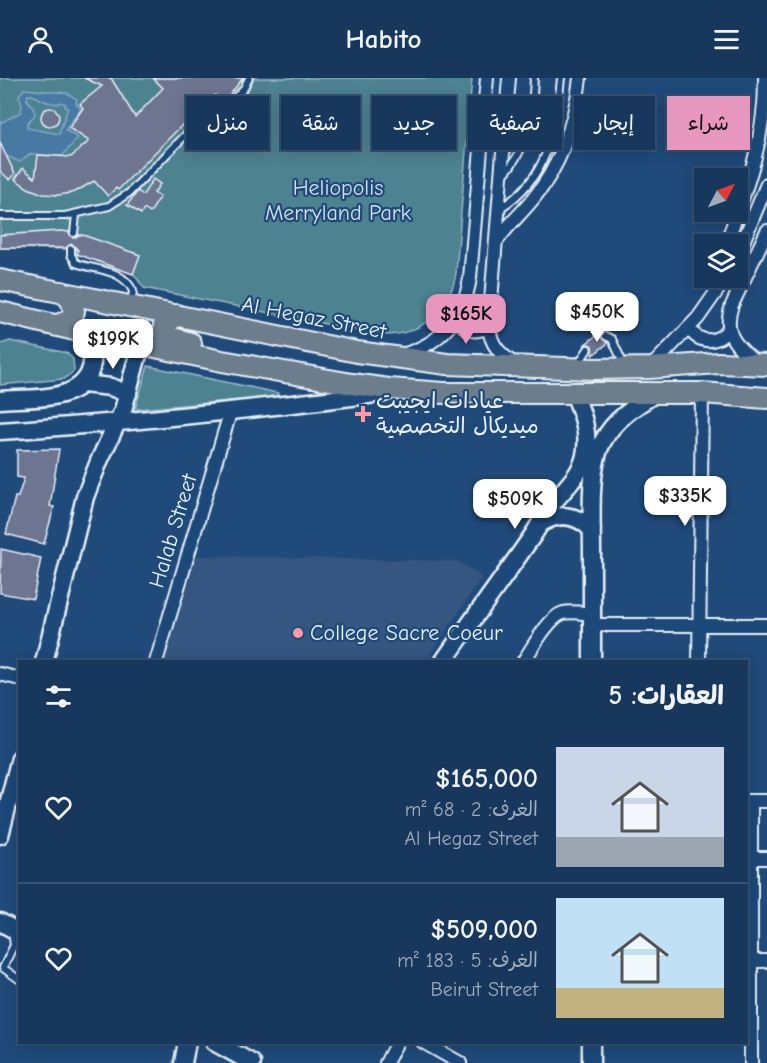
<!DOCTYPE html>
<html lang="ar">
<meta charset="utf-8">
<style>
body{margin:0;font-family:"Comic Neue","Playpen Sans Arabic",sans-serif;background:#203f62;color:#f1f3f6;direction:rtl;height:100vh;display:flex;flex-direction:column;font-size:22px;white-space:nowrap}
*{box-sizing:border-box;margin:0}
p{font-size:20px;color:#9eacbb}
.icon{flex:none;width:33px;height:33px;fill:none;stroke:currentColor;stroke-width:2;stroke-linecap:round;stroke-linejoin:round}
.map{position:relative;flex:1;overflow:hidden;direction:ltr}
.side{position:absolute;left:18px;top:582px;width:730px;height:384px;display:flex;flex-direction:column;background:#17385c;border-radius:0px;box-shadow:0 3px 15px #0003,0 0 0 2px #365272;direction:rtl}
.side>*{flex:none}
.guide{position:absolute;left:18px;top:18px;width:732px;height:54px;direction:rtl;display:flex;gap:12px}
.needle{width:39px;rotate:49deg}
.buttons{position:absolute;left:694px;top:90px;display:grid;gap:12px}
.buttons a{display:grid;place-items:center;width:54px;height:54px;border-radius:0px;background:#17385c;box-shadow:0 3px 15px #0003,0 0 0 2px #365272;font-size:30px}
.price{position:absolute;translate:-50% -51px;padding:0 14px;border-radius:12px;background:#fff;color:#222;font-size:20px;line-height:39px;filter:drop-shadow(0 2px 3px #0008)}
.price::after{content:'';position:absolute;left:50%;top:36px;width:18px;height:14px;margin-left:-9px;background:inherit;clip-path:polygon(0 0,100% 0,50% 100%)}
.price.on{background:#e797bd;color:#111}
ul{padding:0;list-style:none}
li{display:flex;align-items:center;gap:18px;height:150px;padding:0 24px}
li+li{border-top:2px solid #365272}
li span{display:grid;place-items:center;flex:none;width:168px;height:120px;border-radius:0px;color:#555}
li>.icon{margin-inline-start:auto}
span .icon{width:72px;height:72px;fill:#fffc;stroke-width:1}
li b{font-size:26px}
h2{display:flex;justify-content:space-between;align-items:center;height:72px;padding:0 24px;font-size:26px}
.tag{padding:0 21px;border-radius:0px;background:#17385c;box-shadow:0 3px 15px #0003,0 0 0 2px #365272;font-size:21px;line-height:54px}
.tag.on{background:#e797bd;color:#111}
header{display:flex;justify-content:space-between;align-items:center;height:78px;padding:0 24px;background:#17385c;font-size:27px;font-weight:800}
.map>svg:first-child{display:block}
</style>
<header><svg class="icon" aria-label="menu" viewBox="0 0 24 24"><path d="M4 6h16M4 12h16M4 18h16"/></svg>Habito<svg class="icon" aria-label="person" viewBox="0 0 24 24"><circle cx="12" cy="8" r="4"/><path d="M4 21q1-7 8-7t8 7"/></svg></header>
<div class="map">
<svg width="767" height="985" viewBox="0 0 767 985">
<rect width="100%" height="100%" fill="#1f4a7a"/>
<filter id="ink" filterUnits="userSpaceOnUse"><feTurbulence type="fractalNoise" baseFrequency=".0167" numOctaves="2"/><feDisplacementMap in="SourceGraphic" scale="12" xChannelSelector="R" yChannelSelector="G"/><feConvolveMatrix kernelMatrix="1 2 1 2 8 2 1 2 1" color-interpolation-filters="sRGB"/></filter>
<g filter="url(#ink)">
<!-- built -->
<path fill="#365781" d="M196 478 457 483 482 499 426 583H163Z"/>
<!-- green -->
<path fill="#4d8290" stroke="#9abac4" stroke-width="1.5" d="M0 0H472L456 195C450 234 419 258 381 257L144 210 133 195 77 176 78 173 71 171 0 170Z
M10 263 67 275 73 281 74 293 64 301 0 307V266Z
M148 288 278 315 277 319 135 331Z"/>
<!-- water -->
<path fill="#4679a3" stroke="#87a9c5" stroke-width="1.5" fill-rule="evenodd" d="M24 11 67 15 77 21 76 25 81 31 65 52 78 60 62 78 30 76 20 84 0 75V45L21 34 22 27 19 17ZM28 17H32L47 24 58 26 60 24 66 26 65 29 68 30 59 56 27 50V45L35 37 34 32 27 21Z"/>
<!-- building -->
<path fill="#6d7491" stroke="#e8f1f8" stroke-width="1.5" d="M84 0H111L135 39 163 10 153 0H243L224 24H222L215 17 195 37 194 35 118 112 116 110 108 118 94 103 75 114 59 117 43 116 28 110 15 101 23 90 35 100 38 77 71 79 89 63 69 50 83 30 80 26 102 8Z
M41 39a9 9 0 1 1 18 0a9 9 0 1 1-18 0Z
M0 65 15 96 10 102 0 93Z
M153 101 160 106 154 115 160 119 150 135 144 131 141 136 127 127 138 113 143 117Z
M60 153 69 154 73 160 79 157H83L140 177 133 196 77 176 78 172 72 166 66 170H0V157Z
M602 253 601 260 608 265 593 277 592 268 589 266 584 267Z
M59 371 50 428 54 429 44 466 6 456 15 419H18L24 400 17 399V372Z
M1 471 41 480 33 521 0 515Z"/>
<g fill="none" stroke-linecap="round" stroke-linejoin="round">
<defs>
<path id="lane" d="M502 99C530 68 532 40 534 0
M499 131C548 101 556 53 561 0
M0 138H65L109 128 129 115 209 33 216 30 227 29 244 10 249 0
M74 155 76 137
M71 171V177L76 185C96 193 122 190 133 213L131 227
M606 258 612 261 624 287
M578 286 588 271
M12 854 14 867 3 890 20 902"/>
<path id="street" d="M509 0 489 248C490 267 501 277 516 287
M496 164C507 148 521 136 533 121 562 86 575 45 580 0
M726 166C746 112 766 60 765 0
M738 176 767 106
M457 239C464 253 476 256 489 248
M689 251C700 266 717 266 729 251
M402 277C441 266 464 239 470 200L487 0
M757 286C736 268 722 256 732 227L767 153
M650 290 698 240 726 200
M592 547H767
M156 584 230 335
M523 584C532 571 548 540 563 535 572 533 583 535 592 536
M699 584 702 315
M0 596 20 601
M747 723H767
M747 780H767
M747 883H767
M423 964 460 985
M386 985 397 964
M751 985V723"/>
<path id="secondary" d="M83 306 111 309 128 316
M0 322C30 319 87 326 92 285 93 273 91 264 83 254
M0 353C129 345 256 331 384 315
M540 446C558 434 577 436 592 452
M44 584 85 419 100 381 123 332 141 266
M443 584C473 541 504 499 533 457 539 448 544 438 550 429 562 412 581 398 585 377 590 355 582 335 574 315
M592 584C592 546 592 509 592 472 592 442 588 389 603 363 615 340 637 327 658 314
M0 757 20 680
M0 844 20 855
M214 964 252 985
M183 985 187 964
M591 985V964"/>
<path id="primary" d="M0 202 357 274 447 286 594 291 650 290 719 285 767 287
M0 234 83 254 222 283 352 306 389 311 444 315H702L767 320
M177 237 164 247V254L170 259 191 265
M57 247 69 243 74 233 71 221 62 214"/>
</defs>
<!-- lane casing -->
<use href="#lane" stroke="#e8f1f8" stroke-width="10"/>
<!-- street casing -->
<use href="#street" stroke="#e8f1f8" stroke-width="16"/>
<!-- secondary casing -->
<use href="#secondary" stroke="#e8f1f8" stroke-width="21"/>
<!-- primary casing -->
<use href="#primary" stroke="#e8f1f8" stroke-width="24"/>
<!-- lane -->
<use href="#lane" stroke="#1f4a7a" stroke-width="6"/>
<!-- street -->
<use href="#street" stroke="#1f4a7a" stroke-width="12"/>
<!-- secondary -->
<use href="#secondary" stroke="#1f4a7a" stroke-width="16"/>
<!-- primary -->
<use href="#primary" stroke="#6c7d8c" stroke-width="20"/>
</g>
</g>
<!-- markers -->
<g fill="#ff9aa2" stroke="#1f4a7a" stroke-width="2">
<path d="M360 327h6v6h6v6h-6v6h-6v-6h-6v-6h6z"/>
<circle cx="298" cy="555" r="6"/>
</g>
<g text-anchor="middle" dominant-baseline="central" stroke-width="4.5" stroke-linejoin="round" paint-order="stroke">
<!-- park labels -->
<g font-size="22" fill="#d1e0e8" stroke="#1f4a7a">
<text x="338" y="110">Heliopolis<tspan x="338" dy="25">Merryland Park</tspan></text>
</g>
<!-- street labels -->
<g font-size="22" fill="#e8f1f8" stroke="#1f4a7a">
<text transform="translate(314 240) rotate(11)">Al Hegaz Street</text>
<text transform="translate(173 453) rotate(-73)">Halab Street</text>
</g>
<!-- poi labels -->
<g font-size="22" fill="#e8f1f8" stroke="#1f4a7a" text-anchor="start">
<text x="376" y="323">عيادات ايجيبت<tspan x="376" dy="25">ميديكال التخصصية</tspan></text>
<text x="310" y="555">College Sacre Coeur</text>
</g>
</g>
</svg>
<div class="buttons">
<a><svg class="needle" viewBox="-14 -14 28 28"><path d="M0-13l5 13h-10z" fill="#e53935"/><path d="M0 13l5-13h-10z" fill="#9eacbb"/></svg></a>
<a><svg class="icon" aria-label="layers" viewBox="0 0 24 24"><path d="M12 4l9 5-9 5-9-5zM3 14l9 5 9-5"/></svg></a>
</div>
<b class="price" style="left:597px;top:265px">$450K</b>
<b class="price on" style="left:466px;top:267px">$165K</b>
<b class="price" style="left:113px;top:292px">$199K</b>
<b class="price" style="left:685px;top:449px">$335K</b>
<b class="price" style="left:515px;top:452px">$509K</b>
<div class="guide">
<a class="tag on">شراء</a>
<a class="tag">إيجار</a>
<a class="tag">تصفية</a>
<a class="tag">جديد</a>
<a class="tag">شقة</a>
<a class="tag">منزل</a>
</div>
<section class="side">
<h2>العقارات: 5<svg class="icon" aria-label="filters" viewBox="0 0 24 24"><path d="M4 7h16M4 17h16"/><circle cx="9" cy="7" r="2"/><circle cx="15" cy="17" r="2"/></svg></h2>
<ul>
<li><span style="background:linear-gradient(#c9d6e8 75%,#9aa5b1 0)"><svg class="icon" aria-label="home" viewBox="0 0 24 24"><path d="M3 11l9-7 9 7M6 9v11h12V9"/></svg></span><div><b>$165,000</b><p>الغرف: 2 · 68 m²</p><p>Al Hegaz Street</p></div><svg class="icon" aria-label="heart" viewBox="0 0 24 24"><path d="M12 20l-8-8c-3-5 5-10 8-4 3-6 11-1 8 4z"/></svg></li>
<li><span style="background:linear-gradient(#bfe0f5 75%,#c2b280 0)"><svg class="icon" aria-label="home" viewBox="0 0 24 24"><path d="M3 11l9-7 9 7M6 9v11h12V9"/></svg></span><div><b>$509,000</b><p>الغرف: 5 · 183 m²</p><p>Beirut Street</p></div><svg class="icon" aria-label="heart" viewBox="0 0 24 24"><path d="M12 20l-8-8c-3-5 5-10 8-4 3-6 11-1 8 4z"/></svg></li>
</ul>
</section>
</div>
